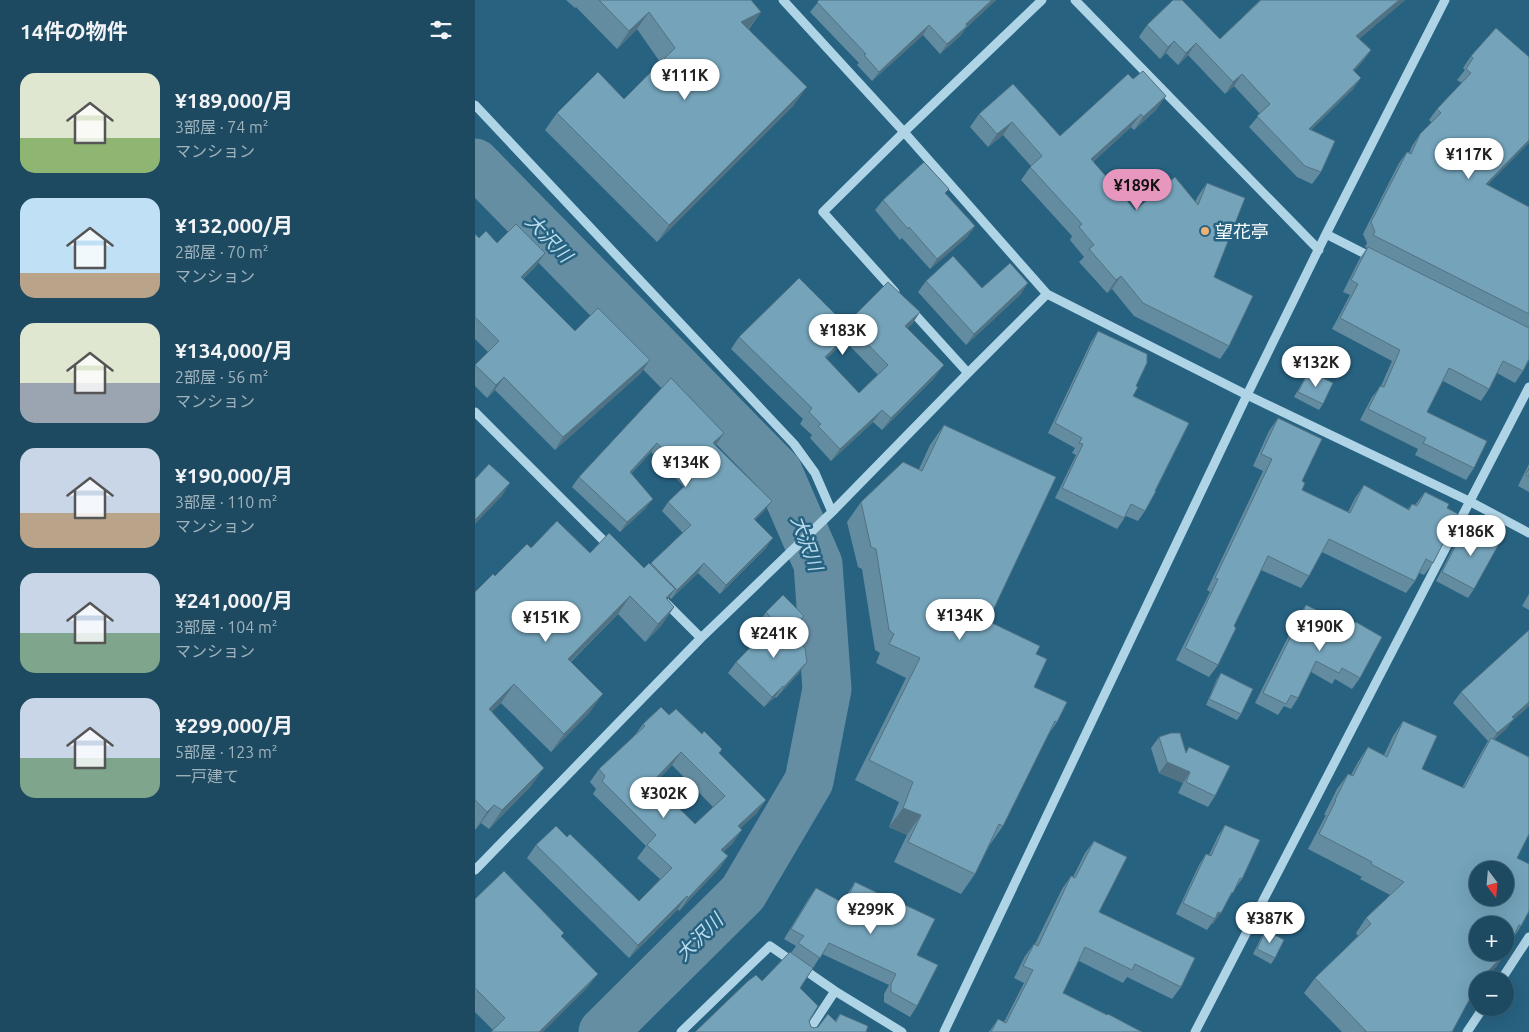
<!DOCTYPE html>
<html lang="ja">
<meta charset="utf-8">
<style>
body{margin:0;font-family:Ubuntu,"Noto Sans JP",sans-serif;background:#2a546a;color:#f1f3f6;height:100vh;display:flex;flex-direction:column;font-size:19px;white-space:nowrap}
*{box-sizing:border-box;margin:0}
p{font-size:16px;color:#a0b3bd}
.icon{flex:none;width:28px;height:28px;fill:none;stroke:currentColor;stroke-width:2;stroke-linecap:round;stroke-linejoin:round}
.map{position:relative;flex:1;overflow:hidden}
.sheet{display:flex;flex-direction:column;background:#1d4a61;width:475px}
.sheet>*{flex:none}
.needle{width:32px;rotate:164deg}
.tools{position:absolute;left:994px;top:861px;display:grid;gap:10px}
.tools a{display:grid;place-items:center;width:45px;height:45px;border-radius:50%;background:#1d4a61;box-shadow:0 5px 20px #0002,0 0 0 1px #3b6276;font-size:25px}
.price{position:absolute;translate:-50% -42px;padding:0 11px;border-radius:18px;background:#fff;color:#222;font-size:16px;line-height:32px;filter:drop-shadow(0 1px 2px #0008)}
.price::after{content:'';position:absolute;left:50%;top:30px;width:15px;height:11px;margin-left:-8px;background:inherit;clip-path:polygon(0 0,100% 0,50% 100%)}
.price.current{background:#e797bd;color:#111}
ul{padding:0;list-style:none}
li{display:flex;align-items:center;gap:15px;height:125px;padding:0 20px}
li span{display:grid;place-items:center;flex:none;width:140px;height:100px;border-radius:15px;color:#555}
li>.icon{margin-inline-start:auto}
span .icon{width:60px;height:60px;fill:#fffc;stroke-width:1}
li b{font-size:21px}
h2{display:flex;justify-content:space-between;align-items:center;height:60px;padding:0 20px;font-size:21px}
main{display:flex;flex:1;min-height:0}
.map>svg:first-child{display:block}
</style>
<main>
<section class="sheet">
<h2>14件の物件<svg class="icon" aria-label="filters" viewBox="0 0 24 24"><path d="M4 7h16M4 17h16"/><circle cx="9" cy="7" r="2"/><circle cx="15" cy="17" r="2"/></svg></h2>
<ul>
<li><span style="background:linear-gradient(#dfe7d0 65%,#8fb573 0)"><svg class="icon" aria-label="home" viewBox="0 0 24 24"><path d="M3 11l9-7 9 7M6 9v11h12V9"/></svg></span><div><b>¥189,000/月</b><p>3部屋 · 74 m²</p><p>マンション</p></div></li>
<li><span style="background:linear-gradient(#bfe0f5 75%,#b9a48a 0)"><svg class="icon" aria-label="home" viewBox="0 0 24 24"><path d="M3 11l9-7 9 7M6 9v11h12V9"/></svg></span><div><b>¥132,000/月</b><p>2部屋 · 70 m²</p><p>マンション</p></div></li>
<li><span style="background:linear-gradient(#dfe7d0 60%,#9aa5b1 0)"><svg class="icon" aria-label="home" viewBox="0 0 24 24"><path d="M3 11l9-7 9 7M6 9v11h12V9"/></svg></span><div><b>¥134,000/月</b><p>2部屋 · 56 m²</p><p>マンション</p></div></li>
<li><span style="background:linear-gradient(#c9d6e8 65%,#b9a48a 0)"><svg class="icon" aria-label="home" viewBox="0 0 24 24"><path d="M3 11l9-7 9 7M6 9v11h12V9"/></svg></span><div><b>¥190,000/月</b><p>3部屋 · 110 m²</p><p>マンション</p></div></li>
<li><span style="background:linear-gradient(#c9d6e8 60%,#7fa58c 0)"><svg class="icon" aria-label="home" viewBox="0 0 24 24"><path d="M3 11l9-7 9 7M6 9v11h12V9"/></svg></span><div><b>¥241,000/月</b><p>3部屋 · 104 m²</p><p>マンション</p></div></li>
<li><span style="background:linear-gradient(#c9d6e8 60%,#7fa58c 0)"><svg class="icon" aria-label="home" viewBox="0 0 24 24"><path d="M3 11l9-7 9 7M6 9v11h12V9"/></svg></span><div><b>¥299,000/月</b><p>5部屋 · 123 m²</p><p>一戸建て</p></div></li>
</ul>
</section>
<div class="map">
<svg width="1054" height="1032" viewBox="0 0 1054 1032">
<rect width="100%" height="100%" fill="#276281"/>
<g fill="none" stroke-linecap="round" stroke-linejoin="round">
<!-- river -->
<path stroke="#668ea3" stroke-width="49" d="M0 163 303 472 343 564 352 689 334 781 268 893 128 1032"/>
<!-- minor -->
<path stroke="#afd4e6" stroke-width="9" d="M308 0 429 132 572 294 772 395 994 501 1054 533
M600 0 844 250
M0 105 319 444 340 473 357 512
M851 234 898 258
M420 292 348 212 429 132 567 0
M435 309 493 373
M0 412 136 548
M189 601 226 638
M0 870 226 638 357 512 493 373 572 294
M1026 980 1054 937
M206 1032 295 946 360 991 427 1032
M333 1032 360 991
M469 1032 772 395 851 234 970 0
M720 1032 1054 387
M992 1032 1008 1008"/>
</g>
<!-- wall -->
<path fill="#648ca0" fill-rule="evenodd" d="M91 0H276L286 12 274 29 319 105 182 242 70 130 82 113 149 99 185 62 162 29 142 49 101 7 100 8Z
M343 0H521L491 28 485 36 465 54 448 35 397 81 382 65 384 63 335 12 344 1Z
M785 0H930L884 39 896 50 888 61 879 71 886 78 878 89 836 130 846 172 837 184 822 177 774 127 785 114 759 86 750 94 713 55 703 65 691 53 685 59 664 37 672 25 745 39Z
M1021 28 1013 185 1054 207V359L1048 371 1040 383 1022 373 1014 389 1006 401 968 381 952 412 999 468 991 480 940 455 943 449 885 420 897 397 906 386 917 361 857 329 875 295 868 292 885 258 892 248 890 247 892 243 888 234 924 163 932 152 934 153 937 146 945 134 957 123 954 120 962 109 987 83 982 80 990 70 988 68 996 56Z
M538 84 585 136 682 109 659 130 656 127 618 162 660 210 720 202 723 196 732 183 739 277 754 346 745 359 659 316 637 289 632 293 604 262 609 257 595 240 597 236 546 180 556 166 528 135 513 147 495 127 504 114Z
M470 193 500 226 492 237 455 269 427 238 425 240 400 210 408 200Z
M0 234 4 238 70 253 61 266 48 279 100 331 166 373 80 450 20 390 12 398 0 386V365L13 352 0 339Z
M451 281 507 288 546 294 491 345 443 292Z
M445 312 437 324 432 328 460 377 407 430 398 422 356 461 335 438 337 435 325 424 328 419 256 349 264 337 371 325 372 323ZM370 341 403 375 384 393 351 359Z
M623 331 661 386 658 396 670 511 663 521 651 516 642 529 580 498 601 455 597 453 600 448 573 433 616 342Z
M834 371 848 404 844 410 819 397Z
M196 378 249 433 240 445 290 510 280 520 291 548 245 594 223 573 196 599 194 597 192 600 199 607 186 626 170 642 143 614 96 662 115 712 76 752 26 703 16 712 56 786 14 829 6 823 0 830V592L56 548 115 553 169 568 175 565 208 533 187 511 193 502 209 487 176 452 156 474 171 508 145 532 97 487 104 477Z
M803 418 827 481V490L873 512 880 498 889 485 933 509 937 504 940 505 950 492 972 508 958 563 949 575 944 573 940 581 931 593 847 552 834 576 826 588 786 570 759 626 743 665 734 677 701 660 735 592 732 590 788 471 778 466 794 431Z
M469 425 513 621 561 654 559 687 582 722 573 735 528 826 514 846 500 874 486 894 419 862 432 835 414 827 424 802 380 780 431 678 401 663 405 653 400 650 387 569 383 567 372 522 386 502 444 469 455 445Z
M1054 464V492L1043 486Z
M992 524 999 589 993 598 961 581 986 533Z
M1054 594V610L1047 606Z
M831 605 868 623 871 619 885 678 877 689 860 679 857 684 836 672 823 698 816 709 809 706 803 715 780 703 824 615Z
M291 612 325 622 315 633 324 673 301 698 300 697 289 707 253 673 261 662 296 627 287 618Z
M1054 630V706L1036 722 1031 729 1020 739 1042 858 1046 926 1039 937 1031 952 1021 967 1002 980V987L999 990 995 999 990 1008 977 1032H867L829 993 840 978 883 936 881 933 891 918 915 895 885 879 887 877 833 849 851 815H849L862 789 873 774 876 775 883 762 893 747 909 755 918 736 928 721 947 769 987 788 1006 753 1013 741 978 703 986 692Z
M746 673 766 714 762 720 731 705 742 679Z
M194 715 227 734 247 749 244 754 282 813 265 828 258 843 248 852 253 856 244 869 204 911 203 909 154 958 52 858 61 845 92 837 164 901 185 879 162 858 171 846 118 794 121 789 115 782 124 769 160 735 168 724ZM197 765 238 807 220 824 179 784Z
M684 737 711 752 714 747 740 796 733 807 703 793 708 783 684 773 676 748Z
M750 825 767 879 759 890 738 924 737 923 732 930 701 914 724 865 731 854 734 855 743 836Z
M619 841 624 912 706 987 697 999 652 977 648 983 604 961 588 993 667 1032H514L523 1019 529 1022 549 983 539 978 550 956 559 944H560L587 889 596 876 598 877 610 853Z
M380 882 442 955V1006L435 1017 409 1002V994L414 985 347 954 325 988 334 1021 336 1027 339 1028 343 1027 360 1021 365 1014 391 1032H220L287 981 316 953 321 946 309 939 334 898 341 888 368 903 373 893Z
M0 899 89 933 86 936 113 987 18 1030 0 1012Z
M791 930 800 958 796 964 778 954 787 936Z"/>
<!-- shaded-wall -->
<path fill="#517282" d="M517 0H521L491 28 485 36 465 54 472 44 491 24Z
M924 0H930L873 48 881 36Z
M174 12 162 29 142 49 154 31Z
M286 12 273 29 266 22Z
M454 25 448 35 397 81 404 72Z
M699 41 691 53 685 59 693 47Z
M721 43 713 55 703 65 711 53Z
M896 50 888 61 870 81 878 70Z
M767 74 759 86 750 94 758 82Z
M886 78 878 89 826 140 834 129Z
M332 87 319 105 182 242 194 225Z
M691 96 682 109 659 130 668 117Z
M666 114 656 127 607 172 616 159Z
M537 122 528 135 513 147 522 134Z
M1054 140V143L1003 195 1011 184Z
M500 226 492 237 455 269 462 259Z
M70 253 61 266 37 290 46 277Z
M646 276 637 289 632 293 641 280Z
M553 283 546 294 491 345 499 334Z
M445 312 437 324 422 338 430 326Z
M377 331 368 343 341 369 350 357Z
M175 360 166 373 80 450 88 437Z
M469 365 460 377 407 430 416 418Z
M29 377 20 390 12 398 21 385Z
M407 410 398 422 356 461 365 449Z
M249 433 243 442 232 453 238 443Z
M182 443 176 452 148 482 155 472Z
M35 483 27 496 0 524V520Z
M178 499 171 508 145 532 152 522Z
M297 501 290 510 273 528 279 519Z
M298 538 291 548 245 594 251 585Z
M229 563 223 573 196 599 202 590Z
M200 589 187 608 191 598Z
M155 596 143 614 80 677 93 659Z
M199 607 186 626 170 642 183 624Z
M329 616 325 622 308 639 312 634Z
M332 662 324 673 301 698 309 687Z
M39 684 26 703 1 728 14 709Z
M308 686 300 697 289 707 297 697Z
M128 694 115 712 76 752 89 734Z
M1054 702V706L1036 722 1031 729 1015 743 1022 733 1037 717Z
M206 752 197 765 168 795 177 782Z
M692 762 715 772 708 783 684 773Z
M69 768 56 786 14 829 27 810Z
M291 800 282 813 254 839 263 826Z
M19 805 6 823 0 830 12 812Z
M428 808 446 815 432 835 414 827Z
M267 830 258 843 237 863 246 850Z
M253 856 244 869 204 911 213 898Z
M212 896 203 909 154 958 163 945Z
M743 912 746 913 738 924 737 923Z
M1031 952 1021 967 1009 980H1005Z
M123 974 113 987 68 1032H64Z"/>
<!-- building -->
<path fill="#74a3ba" stroke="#517282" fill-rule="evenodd" d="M124 0H276L286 12 266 22 332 87 194 225 82 113 123 72 149 99 200 48 174 12 154 31Z
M344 0H517L491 24 492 26 472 44 454 25 404 72 389 55 391 54 342 2Z
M698 0H707L745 39 786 0H924L881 36 896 50 878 70 886 78 834 129 860 141 846 172 830 166 782 116 795 104 767 74 758 82 721 43 711 53 699 41 693 47 672 25Z
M1021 28 1054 57V140L1011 184 1054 207V314L898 235 900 232 896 222 932 152 936 154 945 134 966 113 962 109 996 73 991 69 998 58 996 56Z
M668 71 691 96 668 117 666 114 616 159 660 210 700 177 723 205 732 183 770 198 739 277 778 296 754 346 668 303 646 276 641 280 614 249 619 245 604 227 607 224 555 167 567 156 537 122 522 134 504 114 538 84 585 136 653 74 658 79Z
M449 162 474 189 470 193 500 226 462 259 434 227 433 229 408 200Z
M41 224 70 253 46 277 100 331 123 308 175 360 88 437 29 377 21 385 0 365 24 341 0 317V234L4 238 11 231 22 243Z
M893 247 1054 328V359L1048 371 1028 361 1014 389 974 368 952 412 1012 441 999 468 948 443 951 438 893 409 905 386 909 387 925 350 865 318 883 284 876 280Z
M478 256 507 288 535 263 553 283 499 334 451 281Z
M324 278 377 331 350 357 384 393 413 365 372 323 413 282 445 312 430 326 469 365 416 418 407 410 365 449 343 426 346 424 334 412 337 408 264 337Z
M623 331 672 354V363L661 386 663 387 658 396 714 423 680 491H681L670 511 656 504 649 518 587 488 608 444 604 443 607 438 580 423Z
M834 371 858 383 848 404 823 392Z
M196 378 249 433 238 443 297 501 279 519 298 538 251 585 229 563 202 590 176 563 216 525 193 502 217 479 182 443 155 472 178 499 152 522 104 477Z
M803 418 847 439 827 481 830 483 827 490 875 513 889 485 934 510 937 504 942 506 950 492 974 504 972 508 983 514 958 563 951 559 940 581 854 539 834 576 793 556 759 626 761 628 743 665 710 648 743 579 740 578 797 459 786 454Z
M469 425 581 477 513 621 565 646 561 654 572 659 559 687 592 702 582 722 580 721 528 826 524 824 500 874 433 842 446 815 428 808 438 782 394 760 445 658 414 644 419 634 414 630 401 549 396 547 386 502 428 462 447 471Z
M14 464 35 483 0 520V479Z
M1054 468V476L1051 475Z
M82 521 115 553 134 533 169 568 174 563 200 589 191 598 199 607 183 624 155 596 93 659 128 694 89 734 39 684 14 709 69 768 27 810 19 805 12 812 0 800V592L18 574 20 576 52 544 56 548Z
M992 524 1025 542 999 589 967 572Z
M308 595 329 616 314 632 302 620 300 622 291 612Z
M831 605 869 623 871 619 880 623 881 622 907 637 885 678 867 668 864 673 841 661 823 698 816 695 811 704 788 693Z
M302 620 330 648 332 662 309 687 308 686 297 697 261 662Z
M1054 630V702L1037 717 1039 719 1022 733 986 692Z
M746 673 778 689 766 714 734 699Z
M186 707 194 715 201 709 227 734 229 731 247 749 244 753 291 800 263 826 267 830 246 850 253 856 213 898 212 896 163 945 61 845 81 826 92 837 95 834 164 901 197 868 172 845 181 835 127 781 130 776 124 769 170 726 168 724ZM206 752 250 796 220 824 177 782Z
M928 721 962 736 947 769 989 788 1016 738 1054 757V834L1042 858 1054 864V911L1046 926 1044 925 1031 952 1005 980H1002V983L995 999 993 1002 977 1032H889L891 1031 840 978 896 924 891 918 929 882 896 864 897 862 844 834 861 800H860L873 774 878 776 893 747 912 757ZM1002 870H1030V898H1002ZM1002 925H1030V952H1002Z
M696 733H705L711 753 714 747 755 766 740 796 711 782 715 772 692 762 684 737Z
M750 825 785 840 767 879 765 878 758 893 757 892 746 913 743 912 740 919 708 903 731 854 736 856Z
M619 841 652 857 624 912 720 958 706 987 660 964 657 970 610 947 588 993 632 1015 633 1014 667 1032H516L523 1019 531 1023 558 970 548 966 559 944 563 946 596 876 600 878Z
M29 871 89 933 86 936 123 974 64 1032H16L30 1018 0 988V899Z
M380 882 411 897V896L460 919 442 955 463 965 442 1006 416 992V984L421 974 354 943 345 958 323 943 329 936 316 929 341 888 370 904Z
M791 930 809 940 800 958 782 949Z
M315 952 338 968 325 988 343 1006 334 1021 336 1027 339 1028 343 1027 353 1014 361 1022 365 1014 393 1026 391 1032H220L273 981 281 975 287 981Z"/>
<!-- markers -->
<circle fill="#eeb275" stroke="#276281" stroke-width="2" cx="730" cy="231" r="5"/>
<g text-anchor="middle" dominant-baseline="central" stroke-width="5" stroke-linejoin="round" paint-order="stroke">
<!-- poi labels -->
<g font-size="18" fill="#fff" stroke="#276281" text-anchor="start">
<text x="740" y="231">望花亭</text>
</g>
<!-- water labels -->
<g font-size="19" font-style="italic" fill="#bde" stroke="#276281">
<text transform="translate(74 238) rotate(46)">大沢川</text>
<text transform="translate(332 543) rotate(70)">大沢川</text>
<text transform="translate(224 937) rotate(-45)">大沢川</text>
</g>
</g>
</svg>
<div class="tools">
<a><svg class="needle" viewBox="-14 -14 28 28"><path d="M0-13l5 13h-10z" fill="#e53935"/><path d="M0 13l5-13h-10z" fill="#a0b3bd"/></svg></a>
<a>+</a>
<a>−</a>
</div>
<b class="price" style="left:210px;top:101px">¥111K</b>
<b class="price" style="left:994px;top:180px">¥117K</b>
<b class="price current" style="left:662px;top:211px">¥189K</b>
<b class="price" style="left:368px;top:356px">¥183K</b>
<b class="price" style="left:841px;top:388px">¥132K</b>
<b class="price" style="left:211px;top:488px">¥134K</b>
<b class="price" style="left:996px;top:557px">¥186K</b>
<b class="price" style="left:485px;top:641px">¥134K</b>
<b class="price" style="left:71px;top:643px">¥151K</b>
<b class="price" style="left:845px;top:652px">¥190K</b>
<b class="price" style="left:299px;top:659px">¥241K</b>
<b class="price" style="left:189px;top:819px">¥302K</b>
<b class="price" style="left:396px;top:935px">¥299K</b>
<b class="price" style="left:795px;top:944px">¥387K</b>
</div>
</main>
